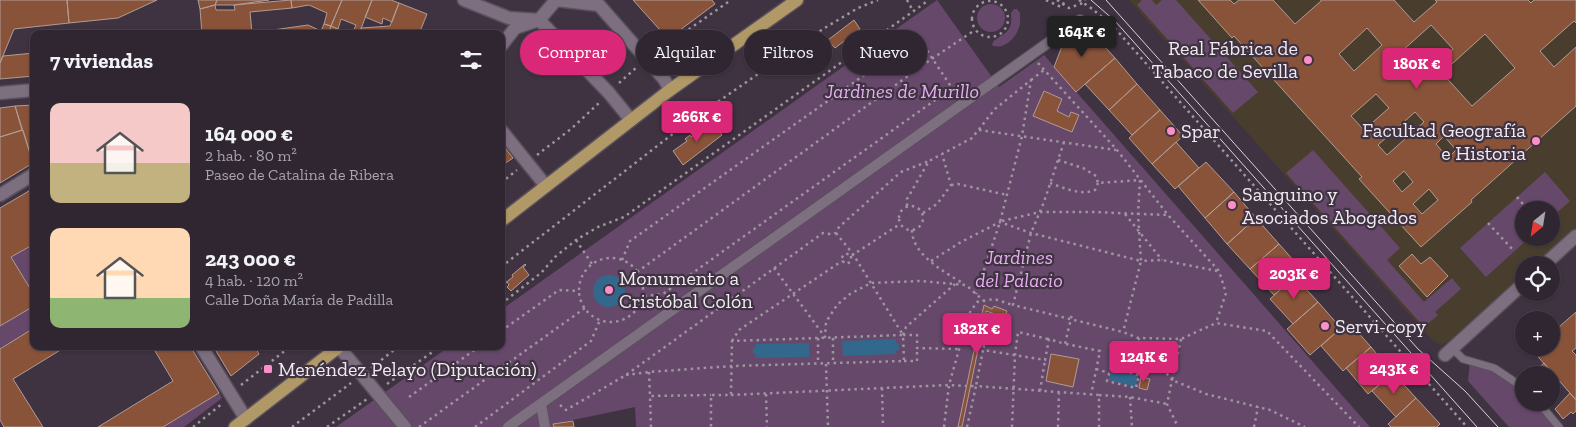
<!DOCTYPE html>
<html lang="es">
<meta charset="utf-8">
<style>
body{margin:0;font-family:"Zilla Slab",serif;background:#3b323d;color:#f1f3f6;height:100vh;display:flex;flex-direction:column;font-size:19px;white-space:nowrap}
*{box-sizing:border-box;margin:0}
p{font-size:16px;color:#a7a5ab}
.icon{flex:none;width:28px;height:28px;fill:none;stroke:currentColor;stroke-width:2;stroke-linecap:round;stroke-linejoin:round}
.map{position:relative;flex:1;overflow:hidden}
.sheet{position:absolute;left:30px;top:30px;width:475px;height:320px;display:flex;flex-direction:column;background:#2f2631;border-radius:10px;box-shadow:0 1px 4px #0004,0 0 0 1px #4a434d}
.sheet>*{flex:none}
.guide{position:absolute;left:520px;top:30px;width:475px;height:45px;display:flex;gap:10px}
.needle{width:32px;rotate:210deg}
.controls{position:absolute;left:1515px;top:201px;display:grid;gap:10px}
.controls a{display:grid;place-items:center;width:45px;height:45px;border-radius:50%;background:#2f2631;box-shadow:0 1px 4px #0004,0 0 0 1px #4a434d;font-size:25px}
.price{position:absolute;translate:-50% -42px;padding:0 11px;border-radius:5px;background:#db2777;color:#fff;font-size:16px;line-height:32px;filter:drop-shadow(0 1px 2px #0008)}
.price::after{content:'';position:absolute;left:50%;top:30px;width:15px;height:11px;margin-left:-8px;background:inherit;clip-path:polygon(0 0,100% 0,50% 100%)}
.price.on{background:#222;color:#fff}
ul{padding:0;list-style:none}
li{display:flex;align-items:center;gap:15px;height:125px;padding:0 20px}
li span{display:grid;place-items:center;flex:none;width:140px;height:100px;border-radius:10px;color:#555}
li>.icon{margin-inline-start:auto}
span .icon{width:60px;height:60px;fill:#fffc;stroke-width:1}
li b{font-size:21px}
h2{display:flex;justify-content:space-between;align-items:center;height:60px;padding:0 20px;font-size:21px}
.tag{padding:0 18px;border-radius:22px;background:#2f2631;box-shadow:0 1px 4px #0004,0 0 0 1px #4a434d;font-size:18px;line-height:45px}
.tag.on{background:#db2777;color:#fff}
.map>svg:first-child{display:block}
</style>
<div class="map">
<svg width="1576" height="427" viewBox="0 0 1576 427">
<rect width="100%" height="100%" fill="#3f3341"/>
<!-- education -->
<path fill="#493e2e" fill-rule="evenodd" d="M1129 0H1576V228L1535 265H1524V275L1448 342 1441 345 1433 341ZM1524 210H1551V238H1524Z"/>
<!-- green -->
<path fill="#66486b" d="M937 0 999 87 1044 55 1370 427H636L635 407 554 424V427H336L450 346H501V310Z
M1142 0H1152L1156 5 1162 0H1176L1258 92 1233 113 1137 5Z
M977 18a14 14 0 1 1 28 0a14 14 0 1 1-28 0Z
M1014 9H1017L1020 13C1020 19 1021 24 1018 30 1015 39 1002 51 992 45L993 42C1004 32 1013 34 1011 13Z
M1313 150 1400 248 1387 260 1424 302 1452 278 1461 289 1435 312 1438 315 1424 327 1286 173Z
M1545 172 1570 201 1551 218V210H1524V238H1529L1486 277 1460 248Z
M34 244V295L11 257Z
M34 306V328L0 349V326Z
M1470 361 1494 368 1524 388V402L1538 403 1559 427H1509L1468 381Z
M219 393 222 398 184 427H163Z"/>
<!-- water -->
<path fill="#32688c" d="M609 51 615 53 622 63 619 69 613 72 608 70 601 60 603 54Z
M593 291a16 16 0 1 1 32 0a16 16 0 1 1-32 0Z
M896 339V343L899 344V349L896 351V354L843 356 842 341Z
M809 343V357L756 358V355L752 352 754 348 756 347V344Z
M1112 369 1138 376 1135 387 1109 380Z"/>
<!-- building -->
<path fill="#89533a" stroke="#b19c93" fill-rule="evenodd" d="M0 0H67L69 23 14 29 0 63Z
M67 0H157L118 18 69 23Z
M198 0H217L215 5 200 9Z
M217 0H269L234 5H215Z
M291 0 292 8 250 12 252 33 308 25 321 31 324 24 331 26 328 34H202L200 9 215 5 216 10H235L234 5Z
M291 0H342L331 26 324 24 327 13 309 5 292 8Z
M342 0H372L359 34H352L356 25 341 19 338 29 331 26Z
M372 0H391L399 3 392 22 383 18 382 24 365 17Z
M633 0H712L715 4 668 39Z
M1198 0H1230L1234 4 1239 0H1273L1295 24 1321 1V0H1394L1414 22 1437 2 1435 0H1528L1531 3 1534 0H1576V23L1574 21 1540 51 1554 67 1576 47V106L1471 200 1472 202 1421 247 1359 179 1362 177 1234 36 1232 38ZM1367 28 1382 45 1354 71 1339 54ZM1485 34 1515 68 1472 106 1442 73ZM1376 94 1389 108 1364 130 1351 116ZM1415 112 1424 122 1387 155 1378 145ZM1444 136 1456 150 1448 158 1436 144ZM1404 171 1413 182 1402 192 1393 181ZM1429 189 1438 200 1422 214 1413 204Z
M399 3 427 14 419 34H359L361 28 390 26Z
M854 20 860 29 835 48 828 40Z
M1085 25 1115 58 1076 92 1054 67 1064 41Z
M1431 25 1453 49 1423 76 1402 51Z
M331 26 338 29 350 34H328Z
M34 53V76L0 79V63L3 56Z
M1115 58 1137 84 1109 110 1085 84Z
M1137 84 1160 110 1132 135 1109 110Z
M1044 91 1062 99 1057 111 1069 117 1071 112 1079 115 1072 132 1033 116Z
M34 105V163H33L15 106Z
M15 106 22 130 0 137V108Z
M1160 110 1183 136 1152 164 1129 138Z
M712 122 722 135 683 165 673 151 687 141 685 139 690 135 691 137Z
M23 130 33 163 0 183V137Z
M1176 142 1199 168 1175 189 1152 164Z
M501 143 513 158 501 166Z
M1206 162 1234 192 1205 218 1178 186Z
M34 188V244L11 257 34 295V306L0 326V208Z
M1234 192 1256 218 1227 244 1205 218Z
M1256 218 1279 244 1250 269 1227 244Z
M1279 244 1302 270 1274 295 1250 269Z
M1412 254 1421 264 1430 257 1448 276 1427 297 1399 266Z
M525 264 526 265 523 267 529 275 511 291 507 287 509 285 507 282 505 283 513 277 512 275Z
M1295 277 1318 302 1293 324 1270 299Z
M1318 302 1341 328 1310 355 1287 329Z
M984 305 992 309 994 306 1007 311 1005 317 986 311 962 427H958L977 336 973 335 975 326 979 327Z
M1576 312V348L1572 351 1576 355V400L1533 351 1536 348H1551V334Z
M1349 322 1371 347 1343 371 1321 346 1341 328 1342 329Z
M34 328V346H67L13 379 43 427H4L0 420V349Z
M152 346H190L219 393 163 427H98L173 381Z
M213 346H254L259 354 231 376Z
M1371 347 1393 373 1368 394 1346 368Z
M1051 354 1079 359 1073 387 1046 381Z
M1544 363 1557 378 1551 384V375H1535L1533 373Z
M1393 373 1416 398 1396 417 1372 391Z
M1141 377 1150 379 1147 390 1139 388Z
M1570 393 1576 400V411L1573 414 1571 412 1563 419 1555 409Z
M1416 398 1440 424 1437 427H1391L1388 424Z
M573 421 574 427H554L553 424Z"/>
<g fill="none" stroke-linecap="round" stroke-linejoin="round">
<defs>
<path id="service" d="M1452 348 1463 359 1494 368 1524 388
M1538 402 1559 427"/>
<path id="pedestrian" d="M541 404 545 427
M508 427 1080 20"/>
<path id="minor" d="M501 46 515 28 539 20
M0 93 34 90
M501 130 546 186
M0 195 34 174
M1544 265 1576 236
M201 346 246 419
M339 347 405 427
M1445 355 1524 283"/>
<path id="tertiary" d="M464 0 509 18 539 20
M556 0 599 5 664 79 670 90
M539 20 609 93 631 120
M539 20 556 0"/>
<path id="primary" d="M501 221 670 90 797 0
M235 427 340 346"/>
</defs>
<!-- service casing -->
<use href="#service" stroke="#5a515c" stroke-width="9"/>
<!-- pedestrian casing -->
<use href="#pedestrian" stroke="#5a515c" stroke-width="12"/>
<!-- minor casing -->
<use href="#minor" stroke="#5a515c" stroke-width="15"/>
<!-- tertiary casing -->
<use href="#tertiary" stroke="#5a515c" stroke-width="15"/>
<!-- primary casing -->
<use href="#primary" stroke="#5a515c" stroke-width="15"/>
<!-- path -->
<path stroke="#9e959f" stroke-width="2.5" stroke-dasharray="2.5 4" stroke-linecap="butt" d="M907 0 913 11
M1046 0 1061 7 1066 0
M1057 0 1069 8 1083 3 1085 0
M1079 0 1091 8 1113 26 1467 427
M972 19a18 18 0 1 1 36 0a18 18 0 1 1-36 0Z
M662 48 731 0
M1038 63 1117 150 1168 215 1219 271 1226 293 1216 323
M1031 80 1044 70
M619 83 637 67
M979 130 1116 150
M1064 142 1044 202 1031 233 1013 305 1123 332 1138 338 1181 339 1216 323 1267 331 1359 427
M537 155 571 129 600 102
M1058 160 1083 168 1096 176 1098 183 1140 180 1138 214 1141 261 1162 260 1217 271
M501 183 517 170
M1050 183C1064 188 1081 196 1095 190L1098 183
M951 185 958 184 1007 195
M1517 197 1528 210
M899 218a12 12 0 1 1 24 0a12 12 0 1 1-24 0Z
M907 206V199L929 161 972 138 995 109 1031 80 1022 136 1000 222 976 294
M923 213 937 204 951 185 942 154
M1125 214 1162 260
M1002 221 1040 212H1092L1167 215
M1488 223 1514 251
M912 230C912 255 945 272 964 284
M836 233 853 254 903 335
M576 240 592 264
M851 256V261L847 264 842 261 841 259 844 254H849L851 256 900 224
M579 290a32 32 0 1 1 64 0a32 32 0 1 1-64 0Z
M622 260 630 241 918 37 952 88 663 294 642 296
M931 261 961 242 1000 222 1031 233 1141 261 1123 332
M501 267 683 126 823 29 858 8 878 0
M774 268 825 337 826 322 837 305 850 294 871 283 920 281 966 285 984 301
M637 272 933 58 975 30
M501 304 541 273 555 257 576 240 598 227 624 217 929 0
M982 330 987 331 983 350
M501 331 559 290 579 291
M903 335 906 327 955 284
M903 335H917V348L958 349
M818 338V364
M833 338V363
M1138 338 1172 380 1167 404 1178 427
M1181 339 1172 380 1206 394 1270 410 1305 427
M732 341 739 330 842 261
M1066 344 1100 351 1091 395
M904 361H917V348
M826 364 828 427
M1111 367 1139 375 1136 388 1107 381Z
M371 368 399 346
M1096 369 1109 373
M649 372 650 396
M626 375 649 372 732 366 904 361 903 335 732 341 731 395H711V427
M387 384 441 346
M241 385 291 346
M971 386H976L983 350 1045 360 1049 339 1065 344 1072 314
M882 388 883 427
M1040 391 1045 360
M766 394 767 427
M731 395 949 385 967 386
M1099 395 1130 397 1167 404
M409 397 480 346
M1130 397 1132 427
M560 405 566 410 626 375 823 233 829 234 836 233 839 227 901 172 929 161
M193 427 223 403
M292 427 351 383
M327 427 367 399
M419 427 585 308
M475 427 591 341 600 320
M651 427 650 396 711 395
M944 427 949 385 969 314 977 302 994 299 1013 305
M967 427 976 386 1099 395V427
M1012 427 1015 355 1018 332 1048 339
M1058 427 1059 393
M1254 427 1258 407"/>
<!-- service -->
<use href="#service" stroke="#7d6f7f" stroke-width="7"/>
<!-- pedestrian -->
<use href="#pedestrian" stroke="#7d6f7f" stroke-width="10"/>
<!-- minor -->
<use href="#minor" stroke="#7d6f7f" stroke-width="12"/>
<!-- tertiary -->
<use href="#tertiary" stroke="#7d6f7f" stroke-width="12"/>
<!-- primary -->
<use href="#primary" stroke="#b19967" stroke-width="12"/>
<!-- tram -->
<path stroke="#dad3dc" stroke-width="1" d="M1091 0 1115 21 1477 427
M1106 0 1418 349 1465 391 1498 427"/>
</g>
<!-- markers -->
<g fill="#fb8fc6" stroke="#3f3341" stroke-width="2">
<circle cx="1308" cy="60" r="5"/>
<circle cx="1171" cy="131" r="5"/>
<circle cx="1536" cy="141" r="5"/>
<circle cx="1232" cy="205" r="5"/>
<circle cx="609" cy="290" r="5"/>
<circle cx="1325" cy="326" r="5"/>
<rect x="263" y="364" width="10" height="10" rx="2.5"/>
</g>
<g text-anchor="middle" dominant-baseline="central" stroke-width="4.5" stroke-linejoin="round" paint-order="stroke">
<!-- poi labels -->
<g font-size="20" fill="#f1eaf2" stroke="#3f3341" text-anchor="start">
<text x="1298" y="48" text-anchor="end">Real Fábrica de<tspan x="1298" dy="23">Tabaco de Sevilla</tspan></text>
<text x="1526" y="130" text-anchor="end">Facultad Geografía<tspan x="1526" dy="23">e Historia</tspan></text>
<text x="1181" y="131">Spar</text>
<text x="1242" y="194">Sanguino y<tspan x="1242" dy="23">Asociados Abogados</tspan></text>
<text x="619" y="278">Monumento a<tspan x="619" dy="23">Cristóbal Colón</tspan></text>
<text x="1335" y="326">Servi-copy</text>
<text x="278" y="369">Menéndez Pelayo (Diputación)</text>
</g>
<!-- park labels -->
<g font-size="20" font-style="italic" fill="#e6adf1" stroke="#3f3341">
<text x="902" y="91">Jardines de Murillo</text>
<text x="1019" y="257">Jardines<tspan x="1019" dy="23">del Palacio</tspan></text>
</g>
</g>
</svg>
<div class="controls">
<a><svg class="needle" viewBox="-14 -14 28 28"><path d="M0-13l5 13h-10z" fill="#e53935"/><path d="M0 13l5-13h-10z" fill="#a7a5ab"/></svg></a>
<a><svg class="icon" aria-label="locate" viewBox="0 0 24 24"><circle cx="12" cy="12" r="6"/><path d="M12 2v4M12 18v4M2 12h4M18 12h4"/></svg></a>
<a>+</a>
<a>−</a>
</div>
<b class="price on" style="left:1082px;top:58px">164K €</b>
<b class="price" style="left:1417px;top:90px">180K €</b>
<b class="price" style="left:697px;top:143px">266K €</b>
<b class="price" style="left:1294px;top:300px">203K €</b>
<b class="price" style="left:977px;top:355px">182K €</b>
<b class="price" style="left:1144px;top:383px">124K €</b>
<b class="price" style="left:1394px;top:395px">243K €</b>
<div class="guide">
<a class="tag on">Comprar</a>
<a class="tag">Alquilar</a>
<a class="tag">Filtros</a>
<a class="tag">Nuevo</a>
</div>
<section class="sheet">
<h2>7 viviendas<svg class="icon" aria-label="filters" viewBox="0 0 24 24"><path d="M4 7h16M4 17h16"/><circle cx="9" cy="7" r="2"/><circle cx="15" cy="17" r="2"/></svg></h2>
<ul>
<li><span style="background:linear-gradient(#f6c9c9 60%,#c2b280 0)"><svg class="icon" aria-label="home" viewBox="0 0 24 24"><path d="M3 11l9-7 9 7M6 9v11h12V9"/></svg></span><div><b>164 000 €</b><p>2 hab. · 80 m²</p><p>Paseo de Catalina de Ribera</p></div></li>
<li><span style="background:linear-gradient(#ffd9b3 70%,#8fb573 0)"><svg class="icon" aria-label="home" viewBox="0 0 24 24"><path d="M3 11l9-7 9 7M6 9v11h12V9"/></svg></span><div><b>243 000 €</b><p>4 hab. · 120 m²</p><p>Calle Doña María de Padilla</p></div></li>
</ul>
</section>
</div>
